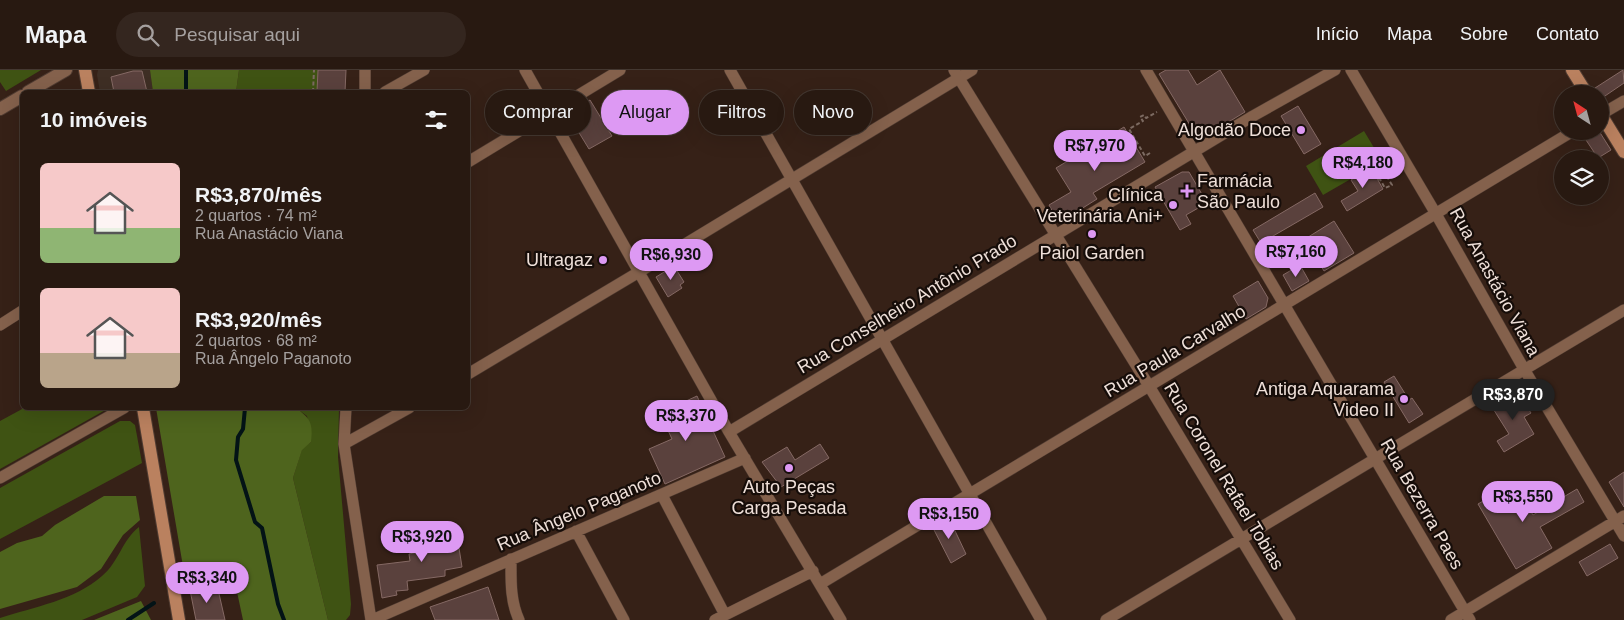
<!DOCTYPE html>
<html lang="pt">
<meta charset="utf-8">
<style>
body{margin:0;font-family:Arial,sans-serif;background:#34261f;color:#f1f3f6;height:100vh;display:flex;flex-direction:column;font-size:19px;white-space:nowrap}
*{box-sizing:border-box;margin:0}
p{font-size:16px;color:#a5a09f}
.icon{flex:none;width:28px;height:28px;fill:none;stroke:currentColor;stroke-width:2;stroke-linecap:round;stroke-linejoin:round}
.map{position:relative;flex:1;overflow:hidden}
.panel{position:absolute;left:20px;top:20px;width:450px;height:320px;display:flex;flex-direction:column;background:#281911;border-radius:8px;box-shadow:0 5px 20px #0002,0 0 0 1px #443831}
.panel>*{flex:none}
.top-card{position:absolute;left:485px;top:20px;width:475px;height:45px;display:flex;gap:10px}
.needle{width:32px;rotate:324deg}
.controls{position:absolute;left:1554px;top:15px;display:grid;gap:10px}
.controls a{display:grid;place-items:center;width:55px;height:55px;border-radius:50%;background:#281911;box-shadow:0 5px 20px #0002,0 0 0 1px #443831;font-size:25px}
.price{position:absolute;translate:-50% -42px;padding:0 11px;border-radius:18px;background:#dd99f3;color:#111;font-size:16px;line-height:32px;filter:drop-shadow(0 1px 2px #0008)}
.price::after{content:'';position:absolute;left:50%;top:30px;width:15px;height:11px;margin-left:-8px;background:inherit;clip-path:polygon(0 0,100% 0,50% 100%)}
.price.on{background:#222;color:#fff}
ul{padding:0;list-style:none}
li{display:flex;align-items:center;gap:15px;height:125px;padding:0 20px}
li span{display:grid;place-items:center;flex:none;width:140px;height:100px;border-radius:8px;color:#555}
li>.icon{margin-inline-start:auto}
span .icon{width:60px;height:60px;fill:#fffc;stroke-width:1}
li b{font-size:21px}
h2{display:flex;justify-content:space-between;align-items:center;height:60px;padding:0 20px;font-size:21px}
.tag{padding:0 18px;border-radius:22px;background:#281911;box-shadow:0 5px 20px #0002,0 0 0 1px #443831;font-size:18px;line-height:45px}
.tag.on{background:#dd99f3;color:#111}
header{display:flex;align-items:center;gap:30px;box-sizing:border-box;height:70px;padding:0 25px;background:#281911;border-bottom:1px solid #443831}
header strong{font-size:24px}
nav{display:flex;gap:28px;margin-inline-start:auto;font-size:18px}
.search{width:350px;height:45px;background:#34261f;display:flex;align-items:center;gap:12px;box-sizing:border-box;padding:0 18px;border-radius:28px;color:#a5a09f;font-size:19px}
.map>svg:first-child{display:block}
</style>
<header>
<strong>Mapa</strong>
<div class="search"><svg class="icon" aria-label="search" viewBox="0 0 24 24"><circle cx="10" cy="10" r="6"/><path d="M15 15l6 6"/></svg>Pesquisar aqui</div>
<nav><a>Início</a><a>Mapa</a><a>Sobre</a><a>Contato</a></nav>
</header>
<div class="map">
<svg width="1624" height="550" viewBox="0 0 1624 550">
<rect width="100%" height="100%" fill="#362117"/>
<!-- education -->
<path fill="#3e2e24" d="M98 0H150L153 22H100L97 5Z"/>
<!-- green -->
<path fill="#3f5313" d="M0 0H41L6 21 0 12Z
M239 0H318L317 22H236Z
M1364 61 1382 91 1323 125 1306 96Z
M24 338H109L0 399V351Z
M296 338H339L338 387 351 534 350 545 346 550H328L293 408 302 379 311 372 307 346Z
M120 351H130L135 355 142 393 0 469V418Z
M139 457 145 516 137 527 82 550H0V548C34 537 75 530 102 506 119 492 122 470 139 457Z"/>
<!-- forest -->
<path fill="#4e641d" d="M150 0H239L236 22H153Z
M156 338H296C311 349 313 353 311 372L302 380 293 408 328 550H243L233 503 186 514Z
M104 426H136L140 450 123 465 101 499 77 517 0 539V482L17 473 42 466 55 455Z
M141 531 151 550H94Z"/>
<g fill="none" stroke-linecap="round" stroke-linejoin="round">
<!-- stream -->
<path stroke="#031316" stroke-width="4" d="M186 22V0
M245 338 243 359 238 367 236 390 255 452 262 458 278 534 284 550
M128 550 154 533"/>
</g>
<!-- building -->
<path fill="#5a413d" stroke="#856964" d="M318 0H346L345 22H317Z
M1166 0H1188L1197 15 1220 0 1245 42 1199 70 1159 4Z
M1623 0 1624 13 1602 28 1595 18Z
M133 1H142L147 22H114L111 7Z
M590 30 612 66 589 79 567 43Z
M1298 36 1321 74 1304 84 1281 46Z
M1124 57 1145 92 1093 123 1097 129 1059 153 1049 135 1071 122 1056 98Z
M1594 61H1599L1611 80 1598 88 1584 67Z
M1371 98 1383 119 1347 141 1341 131 1358 121 1351 110Z
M1182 102H1189L1207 133 1186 145 1191 154 1180 160 1155 117Z
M1315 123 1323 137 1261 173 1253 160Z
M1334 151 1354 183 1324 201 1305 169Z
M1300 195 1309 211 1292 221 1283 205Z
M674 196 684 212 680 215 682 218 668 227 656 207Z
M1258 211 1268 228 1266 237 1246 249 1233 226Z
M1394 306 1409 330 1412 328 1423 344 1409 353 1384 312Z
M1514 322 1518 323 1531 343 1524 347 1534 364 1504 382 1497 371 1509 364 1492 337Z
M697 326 725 387 665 414 649 379 672 369 660 343Z
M820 374 829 388 781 417 762 392 787 377 795 390Z
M1624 402V437L1609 412Z
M1514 413 1533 445 1577 419 1584 432 1540 457 1552 478 1516 499 1478 434Z
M948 446 966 484 951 493 932 456Z
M456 459 462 497 445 500V506L407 511 408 520 396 521 397 525 382 528 377 495 410 491 409 484 424 481 422 464Z
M1610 474 1618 488 1587 506 1579 492Z
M217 515 225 550H196L190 520Z
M488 517 499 550H435L430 537Z"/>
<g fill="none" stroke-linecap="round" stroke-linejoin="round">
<defs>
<path id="minor" d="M525 0 729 362 841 550
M730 0 1041 550
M954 0 1149 316 1290 550
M1146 0 1470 550
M1351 0 1436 144 1524 299 1624 466
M365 22V0
M385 22 424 0
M1600 45 1624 31
M468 92 620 0
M0 255 22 241
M468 304 639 202 972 0
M346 338 344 374 371 550
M729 362 1253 46 1335 0
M344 374 409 338
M0 408 124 338
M662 425 725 545
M576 461 624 550
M511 489C511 510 510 530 519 550
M820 514 1573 61
M372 550 745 388
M715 550 813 501
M1106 550 1624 240
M1451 550 1624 446"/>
<path id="tertiary" d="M28 22 66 0
M0 39 22 26"/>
<path id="secondary" d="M85 0 89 22
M1572 0 1587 24
M1600 43 1624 82
M143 338 179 550"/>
</defs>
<!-- minor casing -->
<use href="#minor" stroke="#503c32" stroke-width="12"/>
<!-- tertiary casing -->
<use href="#tertiary" stroke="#503c32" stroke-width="14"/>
<!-- secondary casing -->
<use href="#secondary" stroke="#503c32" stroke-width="14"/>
<!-- path -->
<path stroke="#7c6a61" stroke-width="2" stroke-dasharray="4 2.5" stroke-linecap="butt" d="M313 22 314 0
M1150 83 1145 86 1129 59 1143 51 1140 47 1144 45 1146 48 1157 42
M1380 95 1392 115 1385 118 1374 99Z
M1378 110 1397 98"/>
<!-- minor -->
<use href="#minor" stroke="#84614c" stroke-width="11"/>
<!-- tertiary -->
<use href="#tertiary" stroke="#84614c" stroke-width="12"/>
<!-- secondary -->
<use href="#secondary" stroke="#ba815f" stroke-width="12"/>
</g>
<!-- markers -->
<g fill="#dd99f3" stroke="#160d09" stroke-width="2">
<circle cx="1301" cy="60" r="5"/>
<path d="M1184.5 113.5h5v5h5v5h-5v5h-5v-5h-5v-5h5z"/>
<circle cx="1173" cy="135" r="5"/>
<circle cx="1092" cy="164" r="5"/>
<circle cx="603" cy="190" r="5"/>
<circle cx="1404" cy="329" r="5"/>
<circle cx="789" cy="398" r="5"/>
</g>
<g text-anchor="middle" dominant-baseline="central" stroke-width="4.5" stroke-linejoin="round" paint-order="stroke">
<!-- poi labels -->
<g font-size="18" fill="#eedfd8" stroke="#160d09" text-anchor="end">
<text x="1291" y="60">Algodão Doce</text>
<text x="1197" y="111" text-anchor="start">Farmácia<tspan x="1197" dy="21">São Paulo</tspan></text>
<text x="1163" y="125">Clínica<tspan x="1163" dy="21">Veterinária Ani+</tspan></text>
<text x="1092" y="183" text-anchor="middle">Paiol Garden</text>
<text x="593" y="190">Ultragaz</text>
<text x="1394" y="319">Antiga Aquarama<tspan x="1394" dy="21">Video II</tspan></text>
<text x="789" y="417" text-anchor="middle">Auto Peças<tspan x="789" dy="21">Carga Pesada</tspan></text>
</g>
<!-- street labels -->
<g font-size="18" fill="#eedfd8" stroke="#160d09">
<text transform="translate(1495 212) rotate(61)">Rua Anastácio Viana</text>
<text transform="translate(907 234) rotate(-31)">Rua Conselheiro Antônio Prado</text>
<text transform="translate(1175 281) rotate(-31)">Rua Paula Carvalho</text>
<text transform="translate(1224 406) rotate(59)">Rua Coronel Rafael Tobias</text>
<text transform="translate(1422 434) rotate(60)">Rua Bezerra Paes</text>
<text transform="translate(579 441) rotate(-23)">Rua Ângelo Paganoto</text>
</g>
</g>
</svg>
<div class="controls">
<a><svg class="needle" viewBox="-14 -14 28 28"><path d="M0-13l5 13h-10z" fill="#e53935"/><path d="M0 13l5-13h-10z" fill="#a5a09f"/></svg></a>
<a><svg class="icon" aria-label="layers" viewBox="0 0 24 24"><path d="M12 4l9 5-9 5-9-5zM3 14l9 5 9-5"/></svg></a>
</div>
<b class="price" style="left:1095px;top:102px">R$7,970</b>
<b class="price" style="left:1363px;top:119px">R$4,180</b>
<b class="price" style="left:1296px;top:208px">R$7,160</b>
<b class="price" style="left:671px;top:211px">R$6,930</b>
<b class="price on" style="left:1513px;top:351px">R$3,870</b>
<b class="price" style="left:686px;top:372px">R$3,370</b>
<b class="price" style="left:1523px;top:453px">R$3,550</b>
<b class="price" style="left:949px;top:470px">R$3,150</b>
<b class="price" style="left:422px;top:493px">R$3,920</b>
<b class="price" style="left:207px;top:534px">R$3,340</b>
<div class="top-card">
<a class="tag">Comprar</a>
<a class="tag on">Alugar</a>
<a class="tag">Filtros</a>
<a class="tag">Novo</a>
</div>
<section class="panel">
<h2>10 imóveis<svg class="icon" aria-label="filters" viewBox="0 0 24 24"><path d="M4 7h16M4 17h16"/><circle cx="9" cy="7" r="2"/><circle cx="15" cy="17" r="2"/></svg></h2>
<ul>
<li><span style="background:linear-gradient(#f6c9c9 65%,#8fb573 0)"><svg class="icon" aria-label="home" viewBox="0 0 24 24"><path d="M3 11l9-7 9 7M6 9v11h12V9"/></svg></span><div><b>R$3,870/mês</b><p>2 quartos · 74 m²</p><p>Rua Anastácio Viana</p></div></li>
<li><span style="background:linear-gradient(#f6c9c9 65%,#b9a48a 0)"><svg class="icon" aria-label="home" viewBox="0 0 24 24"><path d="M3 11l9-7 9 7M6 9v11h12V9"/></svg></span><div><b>R$3,920/mês</b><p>2 quartos · 68 m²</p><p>Rua Ângelo Paganoto</p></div></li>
</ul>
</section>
</div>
